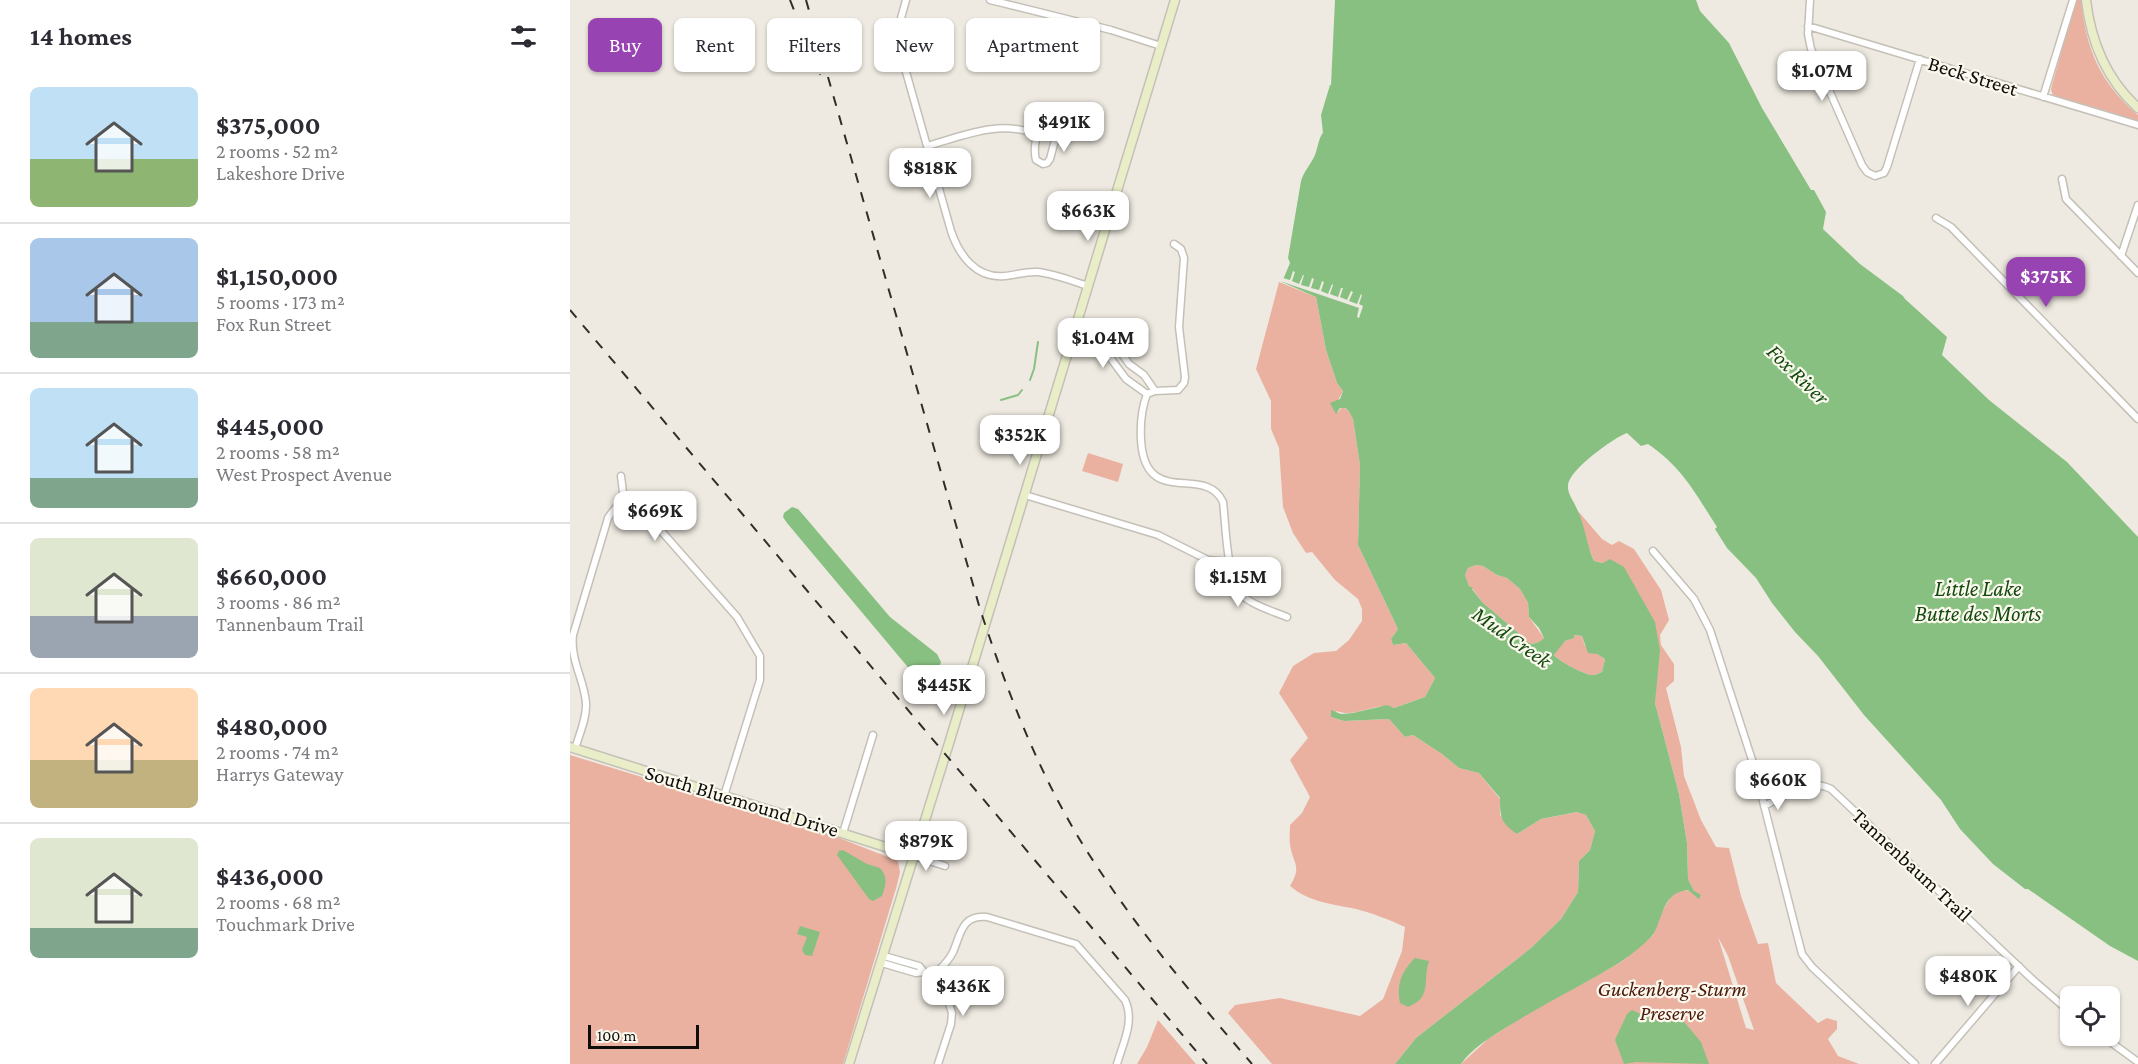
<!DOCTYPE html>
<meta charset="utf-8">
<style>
body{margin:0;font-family:"Crimson Pro",serif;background:#f2f2f3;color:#2b2b33;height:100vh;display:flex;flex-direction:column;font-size:22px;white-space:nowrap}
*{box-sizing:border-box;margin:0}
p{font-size:20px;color:#7c7c81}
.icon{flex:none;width:33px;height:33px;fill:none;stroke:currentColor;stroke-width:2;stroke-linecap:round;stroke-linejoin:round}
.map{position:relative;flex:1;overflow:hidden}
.sheet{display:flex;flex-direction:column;background:#fff;width:570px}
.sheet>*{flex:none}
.banner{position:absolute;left:18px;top:18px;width:570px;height:54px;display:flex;gap:12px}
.controls{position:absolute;left:1490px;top:986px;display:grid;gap:12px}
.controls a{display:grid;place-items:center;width:60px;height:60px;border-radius:9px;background:#fff;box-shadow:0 2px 4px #0004;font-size:30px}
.scale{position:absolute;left:18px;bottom:15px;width:111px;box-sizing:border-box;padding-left:6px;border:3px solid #0e0d0a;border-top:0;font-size:16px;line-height:21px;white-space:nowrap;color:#0e0d0a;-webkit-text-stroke:4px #fbf8ee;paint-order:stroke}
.price{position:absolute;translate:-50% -51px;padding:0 14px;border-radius:12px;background:#fff;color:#222;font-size:20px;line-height:39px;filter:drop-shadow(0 2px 3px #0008)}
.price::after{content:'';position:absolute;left:50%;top:36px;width:18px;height:14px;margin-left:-9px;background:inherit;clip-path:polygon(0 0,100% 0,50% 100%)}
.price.on{background:#9743b1;color:#fff}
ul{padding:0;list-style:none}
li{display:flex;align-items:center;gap:18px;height:150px;padding:0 30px}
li+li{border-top:2px solid #e1e1e2}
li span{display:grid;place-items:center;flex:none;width:168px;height:120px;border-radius:9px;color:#555}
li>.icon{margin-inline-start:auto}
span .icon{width:72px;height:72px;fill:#fffc;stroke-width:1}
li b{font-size:26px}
h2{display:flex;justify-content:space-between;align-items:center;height:72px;padding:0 30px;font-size:26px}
.chip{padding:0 21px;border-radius:9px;background:#fff;box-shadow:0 2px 4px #0004;font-size:21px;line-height:54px}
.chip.on{background:#9743b1;color:#fff}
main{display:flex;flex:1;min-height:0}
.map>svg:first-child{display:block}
</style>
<main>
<section class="sheet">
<h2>14 homes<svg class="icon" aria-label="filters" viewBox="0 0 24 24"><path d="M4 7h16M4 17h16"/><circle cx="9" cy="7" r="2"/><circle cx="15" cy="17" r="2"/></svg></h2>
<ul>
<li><span style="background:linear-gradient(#bfe0f5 60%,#8fb573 0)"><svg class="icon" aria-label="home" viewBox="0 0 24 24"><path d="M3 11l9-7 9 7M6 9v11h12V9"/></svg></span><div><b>$375,000</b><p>2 rooms · 52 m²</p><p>Lakeshore Drive</p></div></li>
<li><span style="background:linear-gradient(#a9c7e8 70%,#7fa58c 0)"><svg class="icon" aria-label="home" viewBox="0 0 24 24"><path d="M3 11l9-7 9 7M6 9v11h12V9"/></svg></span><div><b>$1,150,000</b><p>5 rooms · 173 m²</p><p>Fox Run Street</p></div></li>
<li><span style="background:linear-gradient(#bfe0f5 75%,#7fa58c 0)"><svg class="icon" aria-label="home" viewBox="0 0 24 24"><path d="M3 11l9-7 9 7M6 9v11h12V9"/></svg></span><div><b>$445,000</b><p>2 rooms · 58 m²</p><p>West Prospect Avenue</p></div></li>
<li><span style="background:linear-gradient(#dfe7d0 65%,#9aa5b1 0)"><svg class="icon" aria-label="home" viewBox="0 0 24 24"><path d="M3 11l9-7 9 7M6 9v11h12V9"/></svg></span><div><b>$660,000</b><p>3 rooms · 86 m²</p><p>Tannenbaum Trail</p></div></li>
<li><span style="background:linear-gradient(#ffd9b3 60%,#c2b280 0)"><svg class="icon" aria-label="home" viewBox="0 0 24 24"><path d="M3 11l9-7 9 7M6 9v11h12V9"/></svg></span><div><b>$480,000</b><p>2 rooms · 74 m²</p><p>Harrys Gateway</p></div></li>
<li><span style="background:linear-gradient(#dfe7d0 75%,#7fa58c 0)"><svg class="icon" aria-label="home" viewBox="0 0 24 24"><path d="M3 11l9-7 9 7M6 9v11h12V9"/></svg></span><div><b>$436,000</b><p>2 rooms · 68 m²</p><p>Touchmark Drive</p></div></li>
</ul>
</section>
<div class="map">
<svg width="1568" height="1064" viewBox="0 0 1568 1064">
<rect width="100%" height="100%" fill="#eeeae1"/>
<!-- green -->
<path fill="#eab1a0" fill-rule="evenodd" d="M1506 0H1511C1516 49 1530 83 1568 115V121L1483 95 1481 90 1482 85Z
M709 282 746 297 756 350 767 383 773 391 764 408 765 412H768L772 407 778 410 783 419 790 465 788 545 828 629 821 639 823 645 836 643 865 678 855 697 824 708C806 701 785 719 767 711L761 717 774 721 819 719 835 737 843 735 872 754 889 768 909 773 930 799V815L947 834 971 819 1008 812 1016 815 1025 831 1020 850 1009 861 1008 892 991 919 961 948 846 1038 825 1064H702L658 1013 665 1005 710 998 790 1016 813 999 832 951 835 927C820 920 802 913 786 909 762 904 739 902 720 886 733 865 722 863 720 844 719 838 720 831 720 825L732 813 740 797 720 760 738 738 709 693 723 666 744 653 766 651 779 640 792 621V609L788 599 765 580 742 552 736 553 723 533 713 507 709 448 701 429V401L686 369Z
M518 453 553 464 548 482 512 471Z
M1008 511 1032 539 1042 545 1049 541 1064 549 1091 590 1099 620 1090 635 1091 645 1104 664V681L1096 688 1111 747 1114 776 1131 820 1146 847 1159 848 1171 896 1188 944 1198 943 1206 983 1248 1023 1257 1018 1267 1021V1029L1258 1039 1268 1056 1289 1064H891L918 1039 962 1011 1051 962 1083 935 1088 918 1101 897 1109 890 1124 891 1118 879 1117 843 1109 794 1085 703 1086 677 1033 563 1024 561 1014 536ZM1148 937 1158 956 1184 1030 1176 1028Z
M906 565 913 566 927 575 937 578 950 589 958 603 959 617 974 638C966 645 959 646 951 638L952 636 912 602 902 588 899 586 895 575 898 568Z
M1003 635 1012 636 1015 646 1035 659 1032 672C1029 673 1026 675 1023 675 1014 675 989 661 984 655 988 647 992 641 1001 639Z
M0 755 264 836 328 861 330 872 327 885 273 1064H0Z
M588 1020 626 1064H567L577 1047Z"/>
<!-- water -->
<path fill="#88c081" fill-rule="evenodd" d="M765 0H1126L1130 11 1159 43 1192 108 1241 190H1244L1256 212 1253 229 1290 264 1333 296 1335 299 1377 337 1372 355 1419 400 1497 462 1568 537V961L1540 946 1458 889H1455L1423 864 1390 829 1371 800 1294 715 1248 656 1225 632 1202 603 1186 578 1157 548 1145 529 1147 527C1125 493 1113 468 1078 444L1071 446 1057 433C1043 438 999 470 998 485 997 493 1003 500 1006 507 1015 524 1016 544 1024 561L1033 563 1040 559 1054 567 1085 622 1090 650 1085 703 1109 794 1117 843 1118 879 1124 891 1131 895 1129 899 1118 890C1093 892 1093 917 1084 933 1079 941 1057 958 1049 963 1012 985 974 1004 937 1027 921 1037 902 1048 891 1064H825L846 1038 961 948 991 919 1008 892 1009 861 1020 850 1025 831 1016 815 1007 812 971 819 947 834C931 823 930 818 930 798L909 773 889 768 872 754 843 735 835 737 819 719 774 721 761 717V710L771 714 783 713 817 705 824 708 855 697 865 678 836 643 823 645 821 639 828 629 788 545 790 465 783 419 778 410 775 408H770L766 414 760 403 770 399 773 391 767 383 756 350 746 297 712 282 720 263 718 258 731 181C734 171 741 164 745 155 748 147 749 137 753 133L751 115 760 85H761ZM906 565 913 566 927 575 937 578 950 589 958 603 959 617 969 628 974 638C966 645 959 646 951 638L952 636 912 602 902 589 903 588 899 586 895 575 898 568ZM1004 635 1012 636 1018 653 1027 654 1035 659 1032 672C1029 673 1026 675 1023 675 1014 675 989 661 984 655L995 641 1004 638Z
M222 507 228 509 235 517 320 617 367 654 371 662 364 683 361 685 352 684 217 523 213 517 214 513Z
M273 850 297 864 310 868C318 877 316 885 312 896L303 901 299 899 267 855 269 851Z
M230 926 250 932 242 956 235 955 232 950 237 937 227 934Z
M845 958 859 961C852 981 863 997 838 1007L830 1003C826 984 832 971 845 958Z
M1062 1010 1084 1020 1089 1019 1094 1012 1110 1017 1131 1042 1139 1064 1066 1062 1054 1064 1045 1040 1057 1014Z"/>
<!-- pier -->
<path fill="#eeeae1" d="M723 271 725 272 722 281 729 284 733 275H734L731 285 739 287 742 278 744 279 741 288 749 290 752 281 754 282 751 291 758 294 762 284 763 285 760 294 768 297 771 288H773L770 297 777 300 781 291 783 292 779 301 787 304 791 294 792 295 789 304 793 306 789 318 787 317 789 308 710 281 713 278 720 280Z"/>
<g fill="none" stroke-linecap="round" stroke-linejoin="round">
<!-- stream -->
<path stroke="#88c081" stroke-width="2" d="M460 380 464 369 468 342
M431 400 448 395 452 390"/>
<defs>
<path id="minor" d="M336 0 328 29 327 40 381 231C389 255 406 279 435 276 446 275 456 271 468 272 485 274 502 281 518 286
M420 0 541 30 591 46
M1240 0 1238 34 1241 49 1292 165 1297 172 1305 176 1314 173 1317 167 1350 59
M1238 26 1568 125
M1473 97 1503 0
M475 121H483L488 129 480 159 477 163 473 164 466 160C463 148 466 131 475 121Z
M357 146C396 135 427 120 468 134
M1492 179 1496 199 1568 273
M1366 218 1381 227 1568 419
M604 244 611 249 614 258 609 327 615 377 614 383 608 390 585 391 577 394C571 410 570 423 571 440 575 510 635 463 653 502 656 526 656 581 674 597 686 607 703 611 717 617
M1551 256 1568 205
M506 327 517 325 537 332 559 364 574 375 585 391
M506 327 513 335 533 348 556 379 577 394
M51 476 54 501
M455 495 588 535 638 560 660 562
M1083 551 1124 599 1140 630 1184 766 1232 954 1242 967 1345 1064
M5 749C9 735 17 718 16 703 14 679 0 660 3 635L38 518C53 495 59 500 78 516L167 617 190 656V680L154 796
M1194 806C1215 796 1238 777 1261 789L1463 980 1500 1012
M273 833 303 735
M344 856 375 866
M314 956 349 966 354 972 364 975 376 994 382 1013 381 1024 368 1064
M312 963 346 973 354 972
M364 975C371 968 379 961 383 952 391 934 391 915 417 917L506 944 555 1000C565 1021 553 1043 547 1064
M1531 1035 1568 1062
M1365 1064 1449 966"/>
<path id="secondary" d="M1516 0C1521 43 1536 79 1568 108
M0 747 344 856
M279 1064 380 740 605 0"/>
</defs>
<!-- minor casing -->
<use href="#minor" stroke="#c4c0b7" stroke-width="9"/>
<!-- secondary casing -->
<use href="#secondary" stroke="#c4c0b7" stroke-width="11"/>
<!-- minor -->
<use href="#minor" stroke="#fff" stroke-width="6"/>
<!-- secondary -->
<use href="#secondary" stroke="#e9eec8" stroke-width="8"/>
<!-- rail -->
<path stroke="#2f2e2a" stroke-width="2" stroke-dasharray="10 10" stroke-linecap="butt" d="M220 0 250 75
M236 0 410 609C439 697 473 785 524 862 571 934 626 999 682 1064
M0 310 637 1064"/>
</g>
<g text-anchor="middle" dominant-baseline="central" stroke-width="4.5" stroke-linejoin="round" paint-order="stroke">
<!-- street labels -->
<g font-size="21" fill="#0e0d0a" stroke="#fbf8ee">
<text transform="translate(1403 76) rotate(17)">Beck Street</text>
<text transform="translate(172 801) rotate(17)">South Bluemound Drive</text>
<text transform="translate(1342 865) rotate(43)">Tannenbaum Trail</text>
</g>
<!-- park labels -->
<g font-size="21" font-style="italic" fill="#4b1809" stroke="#fbf8ee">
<text x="1102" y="989">Guckenberg-Sturm<tspan x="1102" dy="24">Preserve</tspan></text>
</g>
<!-- water labels -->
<g font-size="22" font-style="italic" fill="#134b0e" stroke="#fbf8ee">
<text transform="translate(1228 374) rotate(44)">Fox River</text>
<text x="1408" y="588">Little Lake<tspan x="1408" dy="25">Butte des Morts</tspan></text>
<text transform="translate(942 637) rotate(35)">Mud Creek</text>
</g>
</g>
</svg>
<div class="controls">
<a><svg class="icon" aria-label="locate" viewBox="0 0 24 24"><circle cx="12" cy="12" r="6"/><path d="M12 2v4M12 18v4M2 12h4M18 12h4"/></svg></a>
</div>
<div class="scale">100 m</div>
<b class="price" style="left:1252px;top:102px">$1.07M</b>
<b class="price" style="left:494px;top:153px">$491K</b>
<b class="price" style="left:360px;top:199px">$818K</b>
<b class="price" style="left:518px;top:242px">$663K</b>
<b class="price on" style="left:1476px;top:308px">$375K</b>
<b class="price" style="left:533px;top:369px">$1.04M</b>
<b class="price" style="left:450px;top:466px">$352K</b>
<b class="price" style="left:85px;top:542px">$669K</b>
<b class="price" style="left:668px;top:608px">$1.15M</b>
<b class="price" style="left:374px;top:716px">$445K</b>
<b class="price" style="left:1208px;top:811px">$660K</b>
<b class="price" style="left:356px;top:872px">$879K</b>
<b class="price" style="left:1398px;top:1007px">$480K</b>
<b class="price" style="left:393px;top:1017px">$436K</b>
<div class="banner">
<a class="chip on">Buy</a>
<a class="chip">Rent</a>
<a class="chip">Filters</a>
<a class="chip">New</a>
<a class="chip">Apartment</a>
</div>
</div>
</main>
